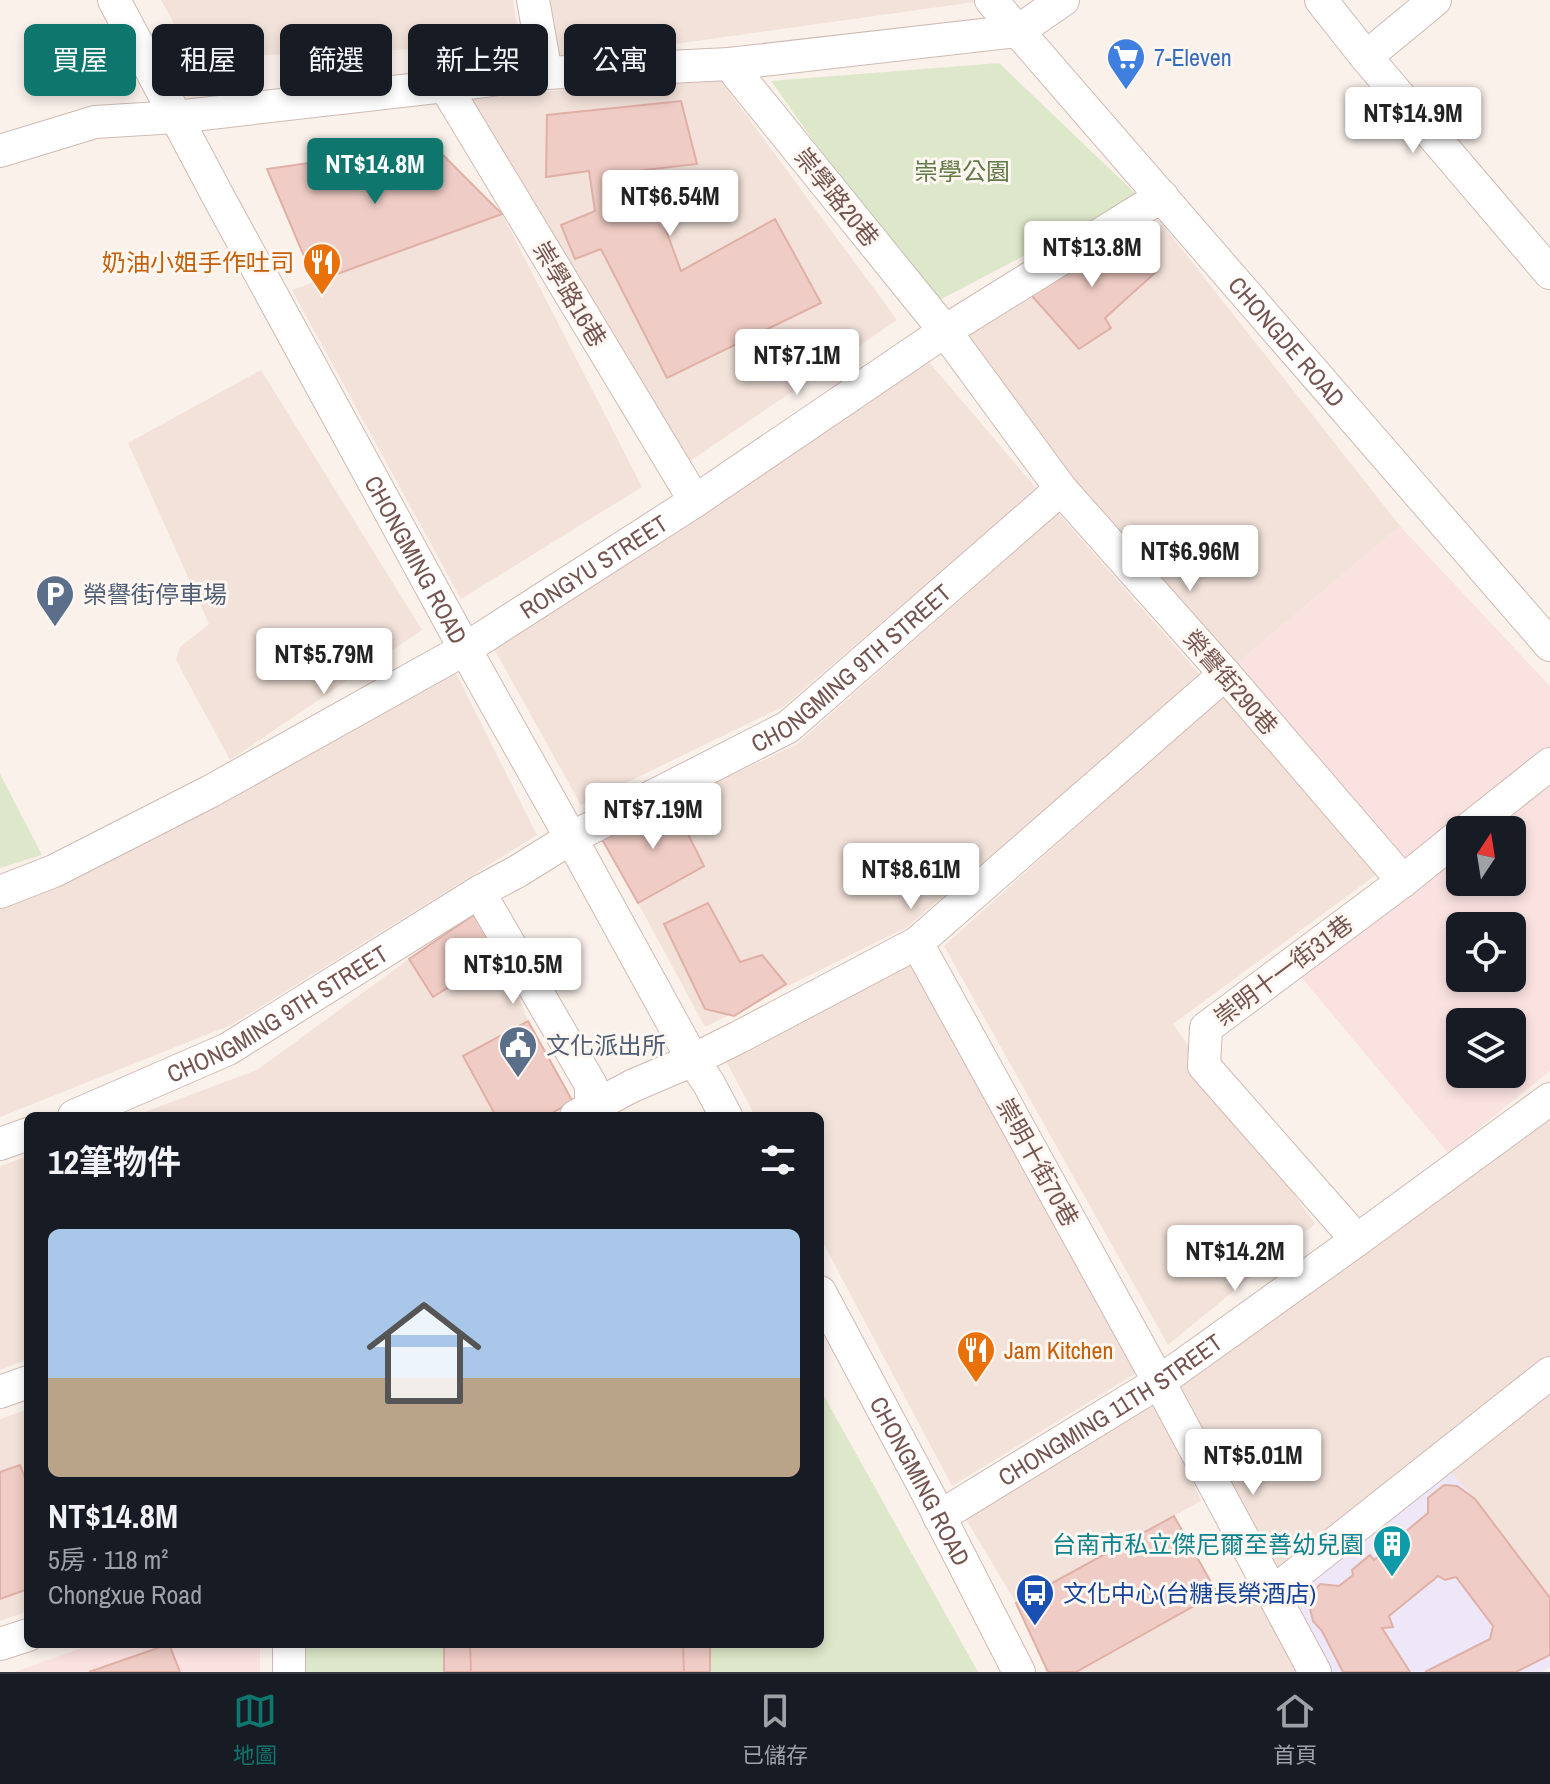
<!DOCTYPE html>
<html lang="zh-TW">
<meta charset="utf-8">
<style>
body{margin:0;font-family:"Archivo Narrow","Noto Sans TC",sans-serif;background:#20242c;color:#f1f3f6;height:100vh;display:flex;flex-direction:column;font-size:30px;white-space:nowrap}
*{box-sizing:border-box;margin:0}
p{font-size:26px;color:#9ea1a6}
.icon{flex:none;width:44px;height:44px;fill:none;stroke:currentColor;stroke-width:2;stroke-linecap:round;stroke-linejoin:round}
.map{position:relative;flex:1;overflow:hidden}
.panel{position:absolute;left:24px;top:1112px;width:800px;height:536px;display:flex;flex-direction:column;background:#171b24;border-radius:12px;box-shadow:0 4px 12px #0003}
.panel>*{flex:none}
.top-card{position:absolute;left:24px;top:24px;width:800px;height:72px;display:flex;gap:16px}
.needle{width:52px;rotate:12deg}
.controls{position:absolute;left:1446px;top:816px;display:grid;gap:16px}
.controls a{display:grid;place-items:center;width:80px;height:80px;border-radius:12px;background:#171b24;box-shadow:0 4px 12px #0003;font-size:40px}
.price{position:absolute;translate:-50% -68px;padding:0 18px;border-radius:8px;background:#fff;color:#222;font-size:26px;line-height:52px;filter:drop-shadow(0 2px 4px #0008)}
.price::after{content:'';position:absolute;left:50%;top:48px;width:24px;height:18px;margin-left:-12px;background:inherit;clip-path:polygon(0 0,100% 0,50% 100%)}
.price.active{background:#0f766e;color:#fff}
ul{padding:0;list-style:none}
li{display:grid;align-content:center;gap:16px;height:424px;padding:0 24px}
li span{display:grid;place-items:center;height:248px;border-radius:12px;color:#555}
li>.icon{margin-inline-start:auto}
span .icon{width:144px;height:144px;fill:#fffc;stroke-width:1}
li b{font-size:34px}
h2{display:flex;justify-content:space-between;align-items:center;height:96px;padding:0 24px;font-size:34px}
.tag{padding:0 28px;border-radius:12px;background:#171b24;box-shadow:0 4px 12px #0003;font-size:28px;line-height:72px}
.tag.active{background:#0f766e;color:#fff}
.dock{display:flex;justify-content:space-around;align-items:center;height:112px;border-top:2px solid #363941;background:#171b24;font-size:22px;color:#9ea1a6}
.dock a{display:grid;justify-items:center;gap:4px}
.dock .active{color:#0f766e}
.map>svg:first-child{display:block}
</style>
<div class="map">
<svg width="1550" height="1672" viewBox="0 0 1550 1672">
<rect width="100%" height="100%" fill="#fbf1eb"/>
<!-- residential -->
<path fill="#f2e2da" d="M161 0H513L520 45 193 58Z
M547 0H980L982 1 560 60Z
M716 74 897 320 680 468 467 100Z
M502 214 642 487 461 599 292 290Z
M1162 224 1400 526 1234 666 945 328Z
M912 342 1037 489 784 706 581 805 483 629Z
M261 370 422 630 230 760 176 660 180 647 209 624 128 443Z
M1058 513 1202 677 907 927 705 1027 638 903 704 866 672 802 796 745Z
M443 647 537 835 231 1025 0 1117V903Z
M1223 694 1380 872 1173 1024 1315 1224 1168 1345 944 946Z
M502 954 528 1021 463 1056 496 1116H134L257 1070 409 959 434 997Z
M914 963 1136 1373 952 1486 820 1237V1116H755L724 1057Z
M1550 1117V1356L1273 1574 1174 1385Z
M28 1156V1359L0 1370V1166Z
M1550 1382V1598L1445 1465Z
M1155 1396 1201 1501 1016 1603 961 1511Z
M28 1409V1611L0 1621V1419Z
M1248 1577 1302 1672H1076Z"/>
<!-- commercial -->
<path fill="#fae2e0" fill-rule="evenodd" d="M1400 526 1550 686V1071L1448 1153 1301 977 1418 888 1234 666ZM1460 830H1512V882H1460ZM1460 926H1512V978H1460ZM1460 1022H1512V1074H1460Z
M92 1644H260V1672H15Z"/>
<!-- education -->
<path fill="#eee7f8" d="M1445 1465 1475 1499 1550 1598V1667L1542 1672H1325L1283 1595Z"/>
<!-- green -->
<path fill="#dde8ca" d="M999 63 1138 196 930 305 771 81Z
M0 774 42 855 0 868Z
M820 1389 978 1672H301V1644H820Z"/>
<!-- building -->
<path fill="#efccc5" stroke="#e0afa6" stroke-width="2" d="M681 101 697 164 644 170 681 271 775 219 821 303 667 378 601 249 575 259 561 225 595 211 589 171 546 177 547 115Z
M433 145 502 214 315 282 267 169Z
M1125 234 1157 271 1105 318 1111 328 1079 349 1025 288Z
M672 802 704 866 638 903 599 834Z
M708 903 740 962 762 955 786 984 734 1016 705 1009 664 924Z
M475 914 502 954 433 997 409 959Z
M528 1021 573 1102 546 1116H496L463 1056Z
M20 1465 28 1486V1589L0 1599V1472Z
M1444 1485 1457 1486 1475 1499 1550 1598V1655L1516 1672H1425L1490 1639 1493 1626 1456 1577 1445 1580 1438 1576 1389 1616 1393 1627 1382 1628 1410 1672H1343L1322 1631 1313 1621 1308 1600 1320 1584 1339 1586 1353 1575 1352 1570 1370 1555 1374 1560 1388 1547 1385 1543 1400 1529 1404 1533 1428 1513V1498Z
M1174 1516 1217 1593 1076 1672H1048L1016 1603Z
M169 1644 180 1672H89Z
M444 1644H470L471 1672H444Z
M470 1644H683L684 1672H471Z
M683 1644H710V1672H684Z"/>
<g fill="none" stroke-linecap="round" stroke-linejoin="round">
<defs>
<g id="minor">
<path id="s1" d="M114 0 219 198 465 649 571 838 693 1060 709 1084 726 1116"/>
<path d="M533 0 546 73"/>
<path id="s2" d="M991 0 1550 645"/>
<path d="M1321 0 1366 57 1550 273"/>
<path d="M1366 57 1435 0"/>
<path d="M729 64 945 331 1061 489 1225 674 1403 881"/>
<path d="M445 86 695 501"/>
<path d="M0 151 95 122 176 117 445 86 546 73 729 64 1018 31 1063 0"/>
<path d="M1467 830 1550 764"/>
<path id="s3" d="M0 892 54 871 211 791 465 649 695 501 945 331 1162 196"/>
<path d="M479 892 591 1085V1108"/>
<path d="M917 943 1159 1382 1315 1672"/>
<path id="s4" d="M74 1116 228 1049 479 892 518 871 571 838 788 727 1061 489"/>
<path d="M576 1116 632 1086 693 1060 739 1037 917 943 1225 674"/>
<path d="M0 1144 28 1134"/>
<path d="M1357 1240 1204 1066 1206 1028 1403 881 1460 835"/>
<path id="s5" d="M820 1292 927 1492 1019 1672"/>
<path d="M0 1392 28 1382"/>
<path id="s6" d="M939 1517 1159 1382 1357 1240 1550 1099"/>
<path d="M1272 1593 1550 1373"/>
<path d="M0 1644 28 1635"/>
<path d="M289 1672V1644"/>
</g>
</defs>
<!-- minor casing -->
<use href="#minor" stroke="#cfbab3" stroke-width="34"/>
<!-- minor -->
<use href="#minor" stroke="#fff" stroke-width="32"/>
</g>
<!-- icons -->
<defs>
<symbol id="supermarket-pin" viewBox="-11 -11 22 30"><path d="M0 17L-7.5 6A9.5 9.5 0 1 1 7.5 6Z" fill="#3f7fe0" stroke="#fef6f1"/><path d="M-6-5.5h2.5l.6 2H6L4.5 2H-2.5L-4.4-4H-6ZM-1.5 3.2a1.3 1.3 0 1 0 .1 0ZM3 3.2a1.3 1.3 0 1 0 .1 0Z" fill="#fff"/></symbol>
<symbol id="restaurant-pin" viewBox="-11 -11 22 30"><path d="M0 17L-7.5 6A9.5 9.5 0 1 1 7.5 6Z" fill="#e8710a" stroke="#fef6f1"/><path d="M-5-6h1v4h1v-4h1v4h1v-4h1v5L-1.5 .5V6h-2V.5L-5-1ZM5-6V6H3V1.5H1.5Q1.5-4 5-6Z" fill="#fff"/></symbol>
<symbol id="parking-pin" viewBox="-11 -11 22 30"><path d="M0 17L-7.5 6A9.5 9.5 0 1 1 7.5 6Z" fill="#5c6f8a" stroke="#fef6f1"/><path d="M-3.5-5.5H1a3.5 3.5 0 0 1 0 7H-1V5.5H-3.5ZM-1-3.4V-.6H.8a1.4 1.4 0 0 0 0-2.8Z" fill="#fff"/></symbol>
<symbol id="civic-pin" viewBox="-11 -11 22 30"><path d="M0 17L-7.5 6A9.5 9.5 0 1 1 7.5 6Z" fill="#5c6f8a" stroke="#fef6f1"/><path d="M-.6-6.5H3V-4.5H.6V-3L4-1V1h2V6H-6V1h2V-1L-.6-3ZM-1.2 2.5V6h2.4V2.5Z" fill="#fff"/></symbol>
<symbol id="building-pin" viewBox="-11 -11 22 30"><path d="M0 17L-7.5 6A9.5 9.5 0 1 1 7.5 6Z" fill="#0f9aa8" stroke="#fef6f1"/><path d="M-4-6H4V6H1V3H-1V6H-4ZM-2.5-4.3h1.7v1.8h-1.7ZM.8-4.3h1.7v1.8H.8ZM-2.5-1h1.7V.8h-1.7ZM.8-1h1.7V.8H.8Z" fill="#fff"/></symbol>
<symbol id="bus-pin" viewBox="-11 -11 22 30"><path d="M0 17L-7.5 6A9.5 9.5 0 1 1 7.5 6Z" fill="#1a4fb4" stroke="#fef6f1"/><path d="M-5-6H5V4H4V6H2V4H-2V6H-4V4H-5ZM-3.5-4V0h7V-4ZM-3.5 1.2v1.5H-2V1.2ZM2 1.2v1.5H3.5V1.2Z" fill="#fff"/></symbol>
</defs>
<g fill-rule="evenodd">
<use href="#supermarket-pin" x="1104" y="35" width="44" height="60"/>
<use href="#restaurant-pin" x="300" y="240" width="44" height="60"/>
<use href="#parking-pin" x="33" y="572" width="44" height="60"/>
<use href="#civic-pin" x="496" y="1023" width="44" height="60"/>
<use href="#restaurant-pin" x="954" y="1328" width="44" height="60"/>
<use href="#building-pin" x="1370" y="1522" width="44" height="60"/>
<use href="#bus-pin" x="1013" y="1571" width="44" height="60"/>
</g>
<g text-anchor="middle" dominant-baseline="central" stroke-width="6" stroke-linejoin="round" paint-order="stroke">
<!-- shop labels -->
<g font-size="24" fill="#366cbe" stroke="#fef6f1" text-anchor="start">
<text x="1154" y="57">7-Eleven</text>
</g>
<!-- park labels -->
<g font-size="24" fill="#627948" stroke="#fef6f1">
<text x="962" y="171">崇學公園</text>
</g>
<!-- street labels -->
<g font-size="24" fill="#75544f" stroke="#fef6f1">
<text transform="translate(837 197) rotate(51)">崇學路20巷</text>
<text transform="translate(570 294) rotate(59)">崇學路16巷</text>
<text stroke="none"><textPath href="#s2" startOffset="452">CHONGDE ROAD</textPath></text>
<text stroke="none"><textPath href="#s1" startOffset="636">CHONGMING ROAD</textPath></text>
<text stroke="none"><textPath href="#s3" startOffset="678">RONGYU STREET</textPath></text>
<text stroke="none"><textPath href="#s4" startOffset="900">CHONGMING 9TH STREET</textPath></text>
<text transform="translate(1231 682) rotate(49)">榮譽街290巷</text>
<text transform="translate(1283 970) rotate(-37)">崇明十一街31巷</text>
<text stroke="none"><textPath href="#s4" startOffset="228">CHONGMING 9TH STREET</textPath></text>
<text transform="translate(1038 1162) rotate(61)">崇明十街70巷</text>
<text stroke="none"><textPath href="#s6" startOffset="202">CHONGMING 11TH STREET</textPath></text>
<text stroke="none"><textPath href="#s5" startOffset="214">CHONGMING ROAD</textPath></text>
</g>
<!-- food labels -->
<g font-size="24" fill="#c56008" stroke="#fef6f1" text-anchor="end">
<text x="294" y="262">奶油小姐手作吐司</text>
<text x="1004" y="1350" text-anchor="start">Jam Kitchen</text>
</g>
<!-- service labels -->
<g font-size="24" fill="#4e5e75" stroke="#fef6f1" text-anchor="start">
<text x="83" y="594">榮譽街停車場</text>
<text x="546" y="1045">文化派出所</text>
</g>
<!-- culture labels -->
<g font-size="24" fill="#0d838f" stroke="#fef6f1" text-anchor="end">
<text x="1364" y="1544">台南市私立傑尼爾至善幼兒園</text>
</g>
<!-- transit labels -->
<g font-size="24" fill="#164399" stroke="#fef6f1" text-anchor="start">
<text x="1063" y="1593">文化中心(台糖長榮酒店)</text>
</g>
</g>
</svg>
<div class="controls">
<a><svg class="needle" viewBox="-14 -14 28 28"><path d="M0-13l5 13h-10z" fill="#e53935"/><path d="M0 13l5-13h-10z" fill="#9ea1a6"/></svg></a>
<a><svg class="icon" aria-label="locate" viewBox="0 0 24 24"><circle cx="12" cy="12" r="6"/><path d="M12 2v4M12 18v4M2 12h4M18 12h4"/></svg></a>
<a><svg class="icon" aria-label="layers" viewBox="0 0 24 24"><path d="M12 4l9 5-9 5-9-5zM3 14l9 5 9-5"/></svg></a>
</div>
<b class="price" style="left:1413px;top:155px">NT$14.9M</b>
<b class="price active" style="left:375px;top:206px">NT$14.8M</b>
<b class="price" style="left:670px;top:238px">NT$6.54M</b>
<b class="price" style="left:1092px;top:289px">NT$13.8M</b>
<b class="price" style="left:797px;top:397px">NT$7.1M</b>
<b class="price" style="left:1190px;top:593px">NT$6.96M</b>
<b class="price" style="left:324px;top:696px">NT$5.79M</b>
<b class="price" style="left:653px;top:851px">NT$7.19M</b>
<b class="price" style="left:911px;top:911px">NT$8.61M</b>
<b class="price" style="left:513px;top:1006px">NT$10.5M</b>
<b class="price" style="left:1235px;top:1293px">NT$14.2M</b>
<b class="price" style="left:1253px;top:1497px">NT$5.01M</b>
<div class="top-card">
<a class="tag active">買屋</a>
<a class="tag">租屋</a>
<a class="tag">篩選</a>
<a class="tag">新上架</a>
<a class="tag">公寓</a>
</div>
<section class="panel">
<h2>12筆物件<svg class="icon" aria-label="filters" viewBox="0 0 24 24"><path d="M4 7h16M4 17h16"/><circle cx="9" cy="7" r="2"/><circle cx="15" cy="17" r="2"/></svg></h2>
<ul>
<li><span style="background:linear-gradient(#a9c7e8 60%,#b9a48a 0)"><svg class="icon" aria-label="home" viewBox="0 0 24 24"><path d="M3 11l9-7 9 7M6 9v11h12V9"/></svg></span><div><b>NT$14.8M</b><p>5房 · 118 m²</p><p>Chongxue Road</p></div></li>
</ul>
</section>
</div>
<nav class="dock">
<a class="active"><svg class="icon" aria-label="map" viewBox="0 0 24 24"><path d="M3 6l6-2 6 2 6-2v14l-6 2-6-2-6 2zM9 4v14M15 6v14"/></svg>地圖</a>
<a><svg class="icon" aria-label="saved" viewBox="0 0 24 24"><path d="M7 4h10v16l-5-4-5 4z"/></svg>已儲存</a>
<a><svg class="icon" aria-label="home" viewBox="0 0 24 24"><path d="M3 11l9-7 9 7M6 9v11h12V9"/></svg>首頁</a>
</nav>
